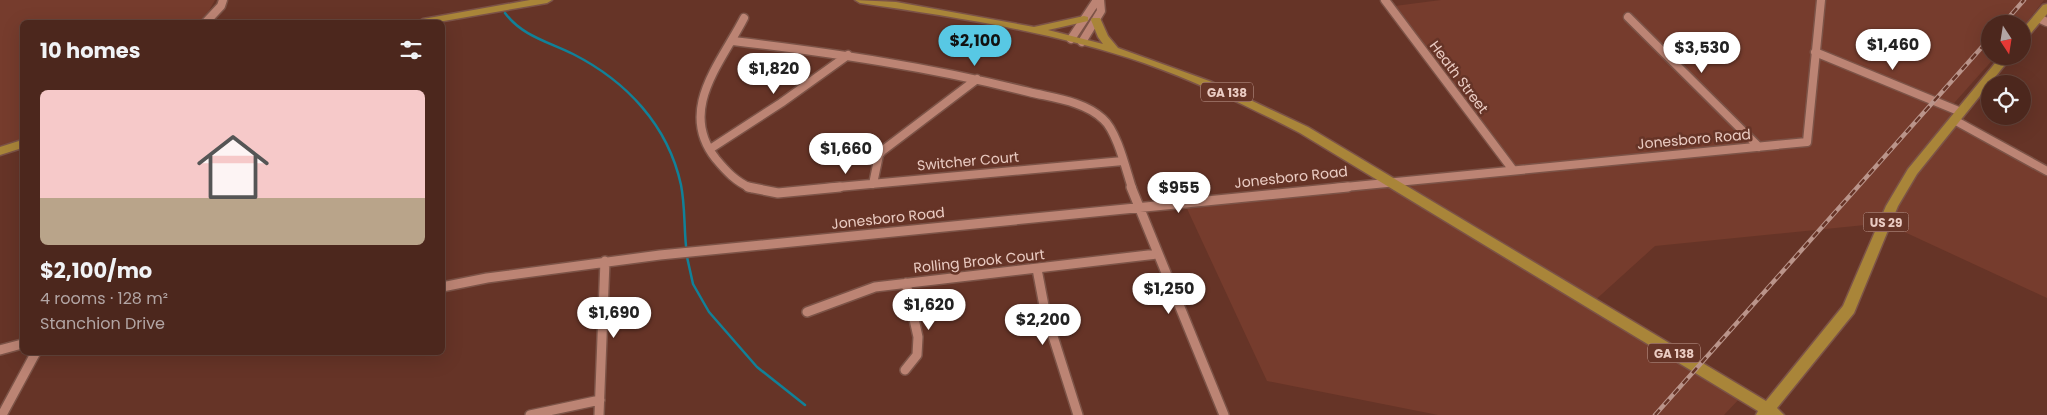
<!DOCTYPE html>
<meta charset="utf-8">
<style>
body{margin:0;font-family:Poppins,sans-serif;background:#532f26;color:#f1f3f6;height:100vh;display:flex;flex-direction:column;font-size:19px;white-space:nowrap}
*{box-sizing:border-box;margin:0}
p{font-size:16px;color:#b2a5a4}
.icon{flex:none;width:28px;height:28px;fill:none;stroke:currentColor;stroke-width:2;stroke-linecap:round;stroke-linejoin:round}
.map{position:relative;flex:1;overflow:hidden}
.panel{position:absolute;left:20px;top:20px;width:425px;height:335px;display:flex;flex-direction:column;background:#4c271d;border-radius:8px;box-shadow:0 5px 20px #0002,0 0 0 1px #63443b}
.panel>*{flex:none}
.needle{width:32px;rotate:168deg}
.controls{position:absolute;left:1981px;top:15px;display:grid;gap:10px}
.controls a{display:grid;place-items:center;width:50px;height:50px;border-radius:50%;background:#4c271d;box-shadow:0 5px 20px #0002,0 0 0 1px #63443b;font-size:25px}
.price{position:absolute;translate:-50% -42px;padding:0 11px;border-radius:18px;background:#fff;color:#222;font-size:16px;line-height:32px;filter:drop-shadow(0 1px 2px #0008)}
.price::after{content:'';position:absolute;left:50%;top:30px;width:15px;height:11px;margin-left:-8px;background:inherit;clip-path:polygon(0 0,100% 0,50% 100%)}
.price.on{background:#58c8e4;color:#111}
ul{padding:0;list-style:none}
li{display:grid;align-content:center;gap:10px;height:265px;padding:0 20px}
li+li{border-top:1px solid #63443b}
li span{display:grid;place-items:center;height:155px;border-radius:8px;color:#555}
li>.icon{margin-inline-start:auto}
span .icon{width:90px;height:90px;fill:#fffc;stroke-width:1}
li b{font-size:21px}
h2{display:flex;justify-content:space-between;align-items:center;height:60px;padding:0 20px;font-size:21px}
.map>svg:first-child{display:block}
</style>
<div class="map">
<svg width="2047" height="415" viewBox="0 0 2047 415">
<rect width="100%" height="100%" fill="#663427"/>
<!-- built -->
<path fill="#763c2d" d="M0 0H215L203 22H22V143L0 149Z
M1441 0H2044L2023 27 2022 24H1990V56H1996L1947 111 2047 169V298L1885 223 1655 246 1592 303 1741 397 1724 415H1438L1267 381 1183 200 1506 168 1387 7Z"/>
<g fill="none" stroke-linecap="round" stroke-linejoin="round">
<!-- stream -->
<path stroke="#118198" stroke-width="2.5" d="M505 13C522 36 549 42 573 54 626 81 668 125 681 185 685 205 684 226 686 246
M687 257 693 284 709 312 757 367 805 405"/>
<defs>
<path id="minor-far1" d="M1385 0 1513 170
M1628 17 1759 147
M744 18C721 63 677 110 716 159 726 171 736 182 751 188
M2038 18 2047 22
M206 22 221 6 223 0
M1071 39 1097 0
M733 41C834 53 930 67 1029 92 1053 98 1084 101 1103 119 1117 131 1126 170 1132 188
M1082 42 1101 11 1100 0
M1815 52 1961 112
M1956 121 2047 171
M710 149 781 103 848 55
M873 184 879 155 882 151 977 79
M827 188 1123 161
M1335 188 1807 142 1821 0"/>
<path id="minor" d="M748 187 778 193 840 187
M1131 187 1224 415
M1037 269 1045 311 1078 415
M442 287 487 278 660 255 1348 187
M807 312 875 287 1157 254
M0 350 22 344
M905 370 917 355 918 337 906 283
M2 415 36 352
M530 415 600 400
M599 415 605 261"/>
<path id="major" d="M530 0H552L547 3 438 22H418L423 19Z
M855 0 896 2 1034 27 1084 16 1088 17V21L1048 30 1103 44 1098 37 1091 20 1092 18H1100L1108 36 1118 48 1212 82 1308 127 1766 401 1843 306 1886 206 1908 169 2001 56H2012L1917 174 1898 206 1854 313 1777 408 1784 415H1756L1758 411 1300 133C1249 107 1198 82 1144 63 1053 32 956 17 860 3Z
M2047 4V14L2026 39 2022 40V30L2043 5Z
M22 140V148L0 155V147Z"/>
</defs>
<!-- minor-far1 casing -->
<use href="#minor-far1" stroke="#7c5347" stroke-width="11"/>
<!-- minor casing -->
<use href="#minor" stroke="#7c5347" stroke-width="12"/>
<!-- major casing -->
<use href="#major" stroke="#7c5347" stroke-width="3"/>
<!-- minor-far1 -->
<use href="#minor-far1" stroke="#bc8474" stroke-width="8"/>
<!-- minor -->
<use href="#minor" stroke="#bc8474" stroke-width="9"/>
<!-- major -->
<use href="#major" fill="#a98539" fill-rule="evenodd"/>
<defs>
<path id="rail" d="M2003 24 2024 0
M1655 415 1990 38"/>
</defs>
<!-- rail casing -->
<use href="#rail" stroke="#ba948a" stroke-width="4.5"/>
<!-- rail -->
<use href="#rail" stroke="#663427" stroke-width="2.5" stroke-dasharray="7" stroke-linecap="butt"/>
</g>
<g text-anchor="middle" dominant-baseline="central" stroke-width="5" stroke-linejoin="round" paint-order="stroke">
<!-- shield labels -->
<g fill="#663427" stroke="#c29e94" stroke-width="1">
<rect x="1201" y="82.5" width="52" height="19" rx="4"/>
<rect x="1863.5" y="212.5" width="45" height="19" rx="4"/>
<rect x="1648" y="343.5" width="52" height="19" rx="4"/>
</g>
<g font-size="12" font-weight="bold" fill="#eacbc2">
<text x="1227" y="92">GA 138</text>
<text x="1886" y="222">US 29</text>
<text x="1674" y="353">GA 138</text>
</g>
<!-- street labels -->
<g font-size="14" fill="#eacbc2" stroke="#663427">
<text transform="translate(1459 77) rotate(53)">Heath Street</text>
<text transform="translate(1694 139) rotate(-5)">Jonesboro Road</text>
<text transform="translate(968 161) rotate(-5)">Switcher Court</text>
<text transform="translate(1291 177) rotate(-6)">Jonesboro Road</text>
<text transform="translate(888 218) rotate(-6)">Jonesboro Road</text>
<text transform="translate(979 261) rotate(-6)">Rolling Brook Court</text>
</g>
</g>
</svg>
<div class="controls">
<a><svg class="needle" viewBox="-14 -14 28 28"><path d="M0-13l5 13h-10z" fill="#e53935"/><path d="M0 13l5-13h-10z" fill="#b2a5a4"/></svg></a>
<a><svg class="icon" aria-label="locate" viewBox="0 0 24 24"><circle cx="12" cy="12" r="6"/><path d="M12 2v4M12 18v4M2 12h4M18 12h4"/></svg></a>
</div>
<b class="price on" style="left:975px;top:67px">$2,100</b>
<b class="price" style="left:1893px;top:71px">$1,460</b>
<b class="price" style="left:1702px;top:74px">$3,530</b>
<b class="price" style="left:774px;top:95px">$1,820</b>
<b class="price" style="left:846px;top:175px">$1,660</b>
<b class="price" style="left:1179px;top:214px">$955</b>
<b class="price" style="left:1169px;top:315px">$1,250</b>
<b class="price" style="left:929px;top:331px">$1,620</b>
<b class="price" style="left:614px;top:339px">$1,690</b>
<b class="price" style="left:1043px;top:346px">$2,200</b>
<section class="panel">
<h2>10 homes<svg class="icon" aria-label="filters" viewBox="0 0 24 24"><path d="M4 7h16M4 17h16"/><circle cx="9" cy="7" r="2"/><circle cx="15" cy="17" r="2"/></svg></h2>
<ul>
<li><span style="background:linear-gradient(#f6c9c9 70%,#b9a48a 0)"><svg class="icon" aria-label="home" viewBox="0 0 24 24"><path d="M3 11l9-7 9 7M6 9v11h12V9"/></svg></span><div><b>$2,100/mo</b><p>4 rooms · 128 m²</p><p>Stanchion Drive</p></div></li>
</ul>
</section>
</div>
